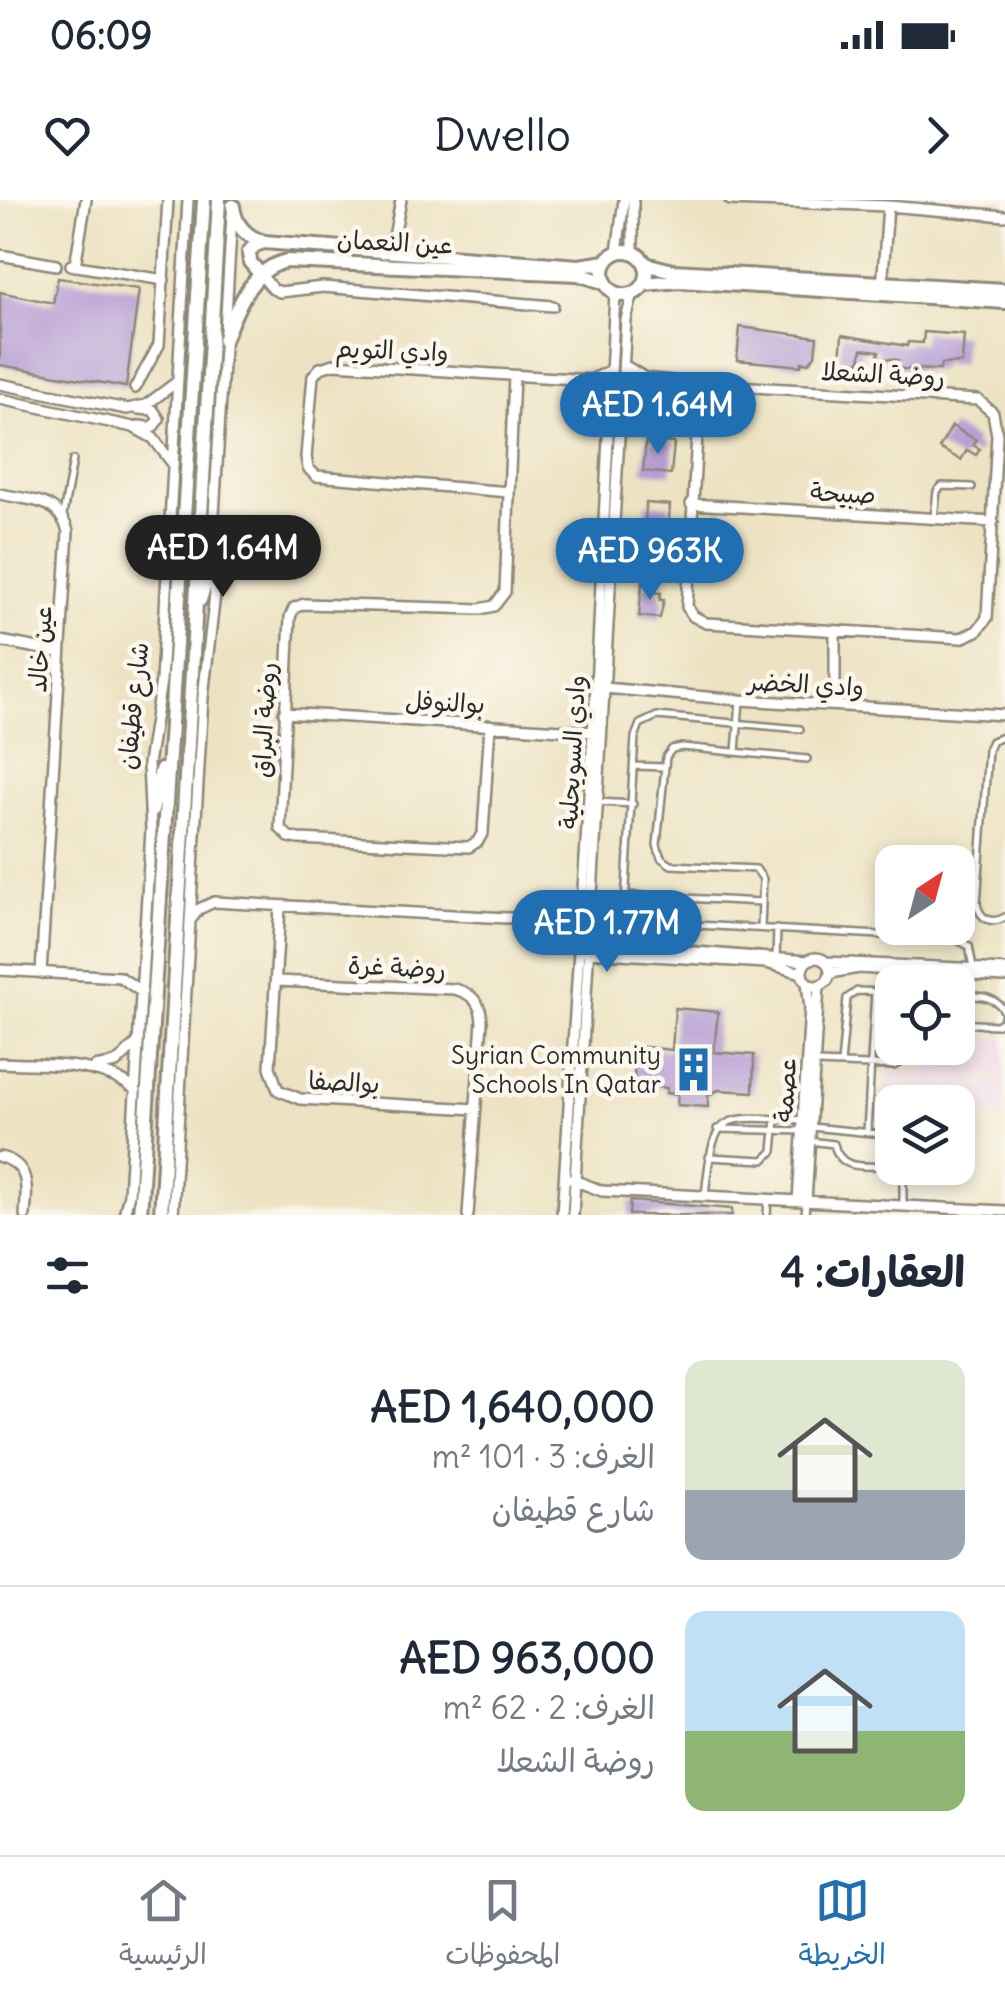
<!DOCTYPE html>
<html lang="ar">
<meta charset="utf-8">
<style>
body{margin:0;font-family:Delius,"Playpen Sans Arabic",sans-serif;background:#f2f2f3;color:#1f2937;direction:rtl;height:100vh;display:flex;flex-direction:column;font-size:38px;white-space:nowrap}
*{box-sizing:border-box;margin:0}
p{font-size:32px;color:#747a83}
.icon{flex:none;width:55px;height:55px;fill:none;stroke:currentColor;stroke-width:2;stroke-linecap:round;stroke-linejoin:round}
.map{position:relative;height:1015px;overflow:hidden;direction:ltr}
.side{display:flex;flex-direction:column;background:#fff;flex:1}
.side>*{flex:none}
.needle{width:65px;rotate:36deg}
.tools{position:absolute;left:875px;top:645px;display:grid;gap:20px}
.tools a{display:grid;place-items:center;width:100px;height:100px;border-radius:20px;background:#fff;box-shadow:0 5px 15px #0003;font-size:50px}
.price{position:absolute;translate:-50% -85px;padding:0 22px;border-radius:35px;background:#1f6fb2;color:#fff;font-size:32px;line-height:65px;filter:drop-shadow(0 2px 5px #0008)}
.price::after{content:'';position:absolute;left:50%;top:60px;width:30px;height:22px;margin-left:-15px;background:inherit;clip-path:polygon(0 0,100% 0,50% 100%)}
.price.active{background:#222;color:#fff}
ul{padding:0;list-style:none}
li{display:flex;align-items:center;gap:30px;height:250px;padding:0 40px}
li+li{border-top:2px solid #e0e1e3}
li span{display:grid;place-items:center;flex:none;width:280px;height:200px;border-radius:20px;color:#555}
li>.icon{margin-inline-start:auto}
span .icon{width:120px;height:120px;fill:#fffc;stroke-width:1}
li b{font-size:42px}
h2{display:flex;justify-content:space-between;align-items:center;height:120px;padding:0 40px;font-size:42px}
.status{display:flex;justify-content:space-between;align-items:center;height:70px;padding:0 50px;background:#fff;direction:ltr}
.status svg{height:28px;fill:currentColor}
header{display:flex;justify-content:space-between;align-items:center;height:130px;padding:0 40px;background:#fff;font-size:45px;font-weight:600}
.tab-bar{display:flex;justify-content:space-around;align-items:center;height:140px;border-top:2px solid #e0e1e3;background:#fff;font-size:28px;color:#747a83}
.tab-bar a{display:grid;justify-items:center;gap:5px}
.tab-bar .active{color:#1f6fb2}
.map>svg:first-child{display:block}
</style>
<div class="status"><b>06:09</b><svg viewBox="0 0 49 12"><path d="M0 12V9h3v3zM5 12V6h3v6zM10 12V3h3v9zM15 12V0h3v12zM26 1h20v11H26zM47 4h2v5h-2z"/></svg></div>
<header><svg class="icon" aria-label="forward" viewBox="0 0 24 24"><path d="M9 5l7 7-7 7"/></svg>Dwello<svg class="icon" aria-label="heart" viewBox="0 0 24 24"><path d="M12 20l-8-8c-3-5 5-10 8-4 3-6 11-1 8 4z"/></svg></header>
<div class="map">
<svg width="1005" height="1015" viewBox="0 0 1005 1015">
<rect width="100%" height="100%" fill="#fbf7ec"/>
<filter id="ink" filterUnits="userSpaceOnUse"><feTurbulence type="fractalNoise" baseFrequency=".01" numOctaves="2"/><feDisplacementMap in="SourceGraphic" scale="20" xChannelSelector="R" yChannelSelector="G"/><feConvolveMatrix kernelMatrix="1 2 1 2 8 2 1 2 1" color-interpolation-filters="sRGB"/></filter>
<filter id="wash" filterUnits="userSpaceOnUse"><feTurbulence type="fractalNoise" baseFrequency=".0048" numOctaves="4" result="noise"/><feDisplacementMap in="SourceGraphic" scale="40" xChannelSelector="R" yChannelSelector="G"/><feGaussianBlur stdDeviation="2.25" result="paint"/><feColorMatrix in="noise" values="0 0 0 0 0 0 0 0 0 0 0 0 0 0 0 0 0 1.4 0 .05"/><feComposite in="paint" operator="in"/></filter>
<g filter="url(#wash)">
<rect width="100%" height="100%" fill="#ede3c3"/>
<!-- built -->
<path fill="#edd0e8" d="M958 835 970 836 968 850 977 853 978 836 1005 840V875L975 874 977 878 1005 880V918L968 913 967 922 959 921 960 933 958 932V902H892V908L885 907 887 871 925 875 926 848H958Z"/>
<g id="blocks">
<!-- building -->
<path fill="#b69cd4" d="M58 78 139 89 126 187 0 165V92L53 103Z
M740 127 817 137 815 155 809 163 802 162 801 166 737 160Z
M924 132 964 135 962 163 941 164 940 170 903 169 897 166 898 160 878 158 879 151 862 149 860 162 840 159 842 135 907 146 908 142 923 143Z
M952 226 976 240 973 245 980 249 976 255 967 250 961 260 939 248Z
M646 240 674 243 671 274 643 271Z
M646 303 670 305 668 334 674 335 671 361 643 358Z
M642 384 653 386V392L661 393 660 400H664L660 418 639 416Z
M675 808 718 812 714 852 754 855 753 892 718 890 708 896V907L677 905 678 894 666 893 667 888 634 883 635 846 672 850Z
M630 1001 732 1009V1015H629Z"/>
</g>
</g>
<g filter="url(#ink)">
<use href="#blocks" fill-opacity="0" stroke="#8c8777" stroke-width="2.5"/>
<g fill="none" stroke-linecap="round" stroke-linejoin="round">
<defs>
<path id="lane" d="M63 315 73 260
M934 318 937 291 942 286 972 287
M800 529 657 516 640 524 635 537 625 703 629 716 640 722 955 739 969 746 973 767
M1005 536 992 541 988 550 977 704C980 719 992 725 1005 717
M736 552 740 500
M635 566 665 567
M597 602 633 604
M626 695 762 702
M761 728 763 679 756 669 671 665 661 658 657 645 666 557 672 549 682 547 807 559
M776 758 777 729
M958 795C976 796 996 794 1005 813L1003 821 996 825 958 823
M817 863 894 866 901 862 902 848
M841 864 847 798 857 791 892 792
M811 927 892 935
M717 929 803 931
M867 932 875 791
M809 941 834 944C840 973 868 965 892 966
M709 957 764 960 773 951 776 919
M705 996C714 908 719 917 802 920
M903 1004V968
M767 1015 768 1000
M805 1015 806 1002"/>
<path id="street" d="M633 0V52
M730 0 888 6 1005 16
M617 52 624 0
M383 53 394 37 401 0
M0 55 56 65
M71 65 164 80
M75 66 86 0
M260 74 273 89 280 92 323 87 553 106
M882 88 888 6
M624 165 645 178 700 184 978 200 993 213 997 235 987 418 977 431 961 438 706 423 693 416 687 407 700 184
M0 184 127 209 146 205 178 181
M135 188 159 145 168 0
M0 199 133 227 153 238 173 264
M138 209 153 210 159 219 152 228 140 226
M509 292 316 276 308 268 306 257 313 176 320 168 334 164 591 180 611 170
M0 294C31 301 57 297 68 331L41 773
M691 304 993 322
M835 431V505
M0 441 59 452
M604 488 740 500 1005 515
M284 513 595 532
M490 525 483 632 478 641 469 647 298 639 289 637 280 628 290 417 294 408 304 404 480 409 494 406 505 392 514 176
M280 707 270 867 278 890 300 899 476 909
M192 718 199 709 214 702 583 722
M586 743 807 761
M587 752 766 763 802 773
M802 772a14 14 0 1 1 28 0a14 14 0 1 1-28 0Z
M826 762 1005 770
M0 770 120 777 142 792
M830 773 859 768 1005 777
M276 781 454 789C472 793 481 803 482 821L468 1015
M0 863C47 866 97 860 136 890
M95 867 116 863 136 844
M0 957C31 964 27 989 25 1015
M571 979 602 991 1005 1011
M798 1001 810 808 807 782
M806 1002 819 785
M124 1015 129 994 151 630 148 564 161 481 188 0
M173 1015 203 497 215 394 211 365 232 15
M562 1015 596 487 615 92
M573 1015 626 120 633 93"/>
<path id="secondary" d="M233 6C235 25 246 37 264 42L579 66 606 62
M603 73a22 22 0 1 1 44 0a22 22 0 1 1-44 0Z
M645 64 673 71 1005 90
M260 74 250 62 249 52 255 45 264 42
M644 84 680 81 1005 102
M224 140C237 109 250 69 287 61L578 74 606 83
M200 400 211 365
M152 611 161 570
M140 1015 204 0
M161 1015 219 0"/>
</defs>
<!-- lane casing -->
<use href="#lane" stroke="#8c8777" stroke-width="10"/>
<!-- street casing -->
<use href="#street" stroke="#8c8777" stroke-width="14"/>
<!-- secondary casing -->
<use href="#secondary" stroke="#8c8777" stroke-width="18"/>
<!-- lane -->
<use href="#lane" stroke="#fff" stroke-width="5"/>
<!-- street -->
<use href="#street" stroke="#fff" stroke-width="9"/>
<!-- secondary -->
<use href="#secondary" stroke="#fff" stroke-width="12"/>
</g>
</g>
<!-- icons -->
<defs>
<symbol id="building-bare" viewBox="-9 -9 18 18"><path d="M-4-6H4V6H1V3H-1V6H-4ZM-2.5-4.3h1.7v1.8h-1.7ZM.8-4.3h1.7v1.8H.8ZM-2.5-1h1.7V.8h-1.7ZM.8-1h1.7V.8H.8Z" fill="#1f6fb2" stroke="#fbf7ec" stroke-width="2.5" paint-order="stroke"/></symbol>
</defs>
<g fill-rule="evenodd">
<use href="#building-bare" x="662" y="838" width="63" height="63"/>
</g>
<g text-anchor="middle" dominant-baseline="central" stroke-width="9" stroke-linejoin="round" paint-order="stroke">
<!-- street labels -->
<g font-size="25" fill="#2b2b2b" stroke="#fbf7ec">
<text transform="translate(395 42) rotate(3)">عين النعمان</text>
<text transform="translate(392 150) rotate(2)">وادي التويم</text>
<text transform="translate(883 174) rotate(3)">روضة الشعلا</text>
<text transform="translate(843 293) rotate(3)">صبيحة</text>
<text transform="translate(40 449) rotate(-86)">عين خالد</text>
<text transform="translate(806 484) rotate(3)">وادي الخضر</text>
<text transform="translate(445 502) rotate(3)">بوالنوفل</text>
<text transform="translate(133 506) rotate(-84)">شارع قطيفان</text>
<text transform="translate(264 520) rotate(-87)">روضة البراق</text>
<text transform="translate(572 552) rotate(-87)">وادي السويحلية</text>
<text transform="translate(397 767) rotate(3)">روضة غرة</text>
<text transform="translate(344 882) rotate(3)">بوالصفا</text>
<text transform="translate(785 890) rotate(-86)">عصمة</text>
</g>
<!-- poi labels -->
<g font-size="25" fill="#2b2b2b" stroke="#fbf7ec" text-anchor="end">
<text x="661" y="855">Syrian Community<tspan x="661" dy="29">Schools In Qatar</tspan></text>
</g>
</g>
</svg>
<div class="tools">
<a><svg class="needle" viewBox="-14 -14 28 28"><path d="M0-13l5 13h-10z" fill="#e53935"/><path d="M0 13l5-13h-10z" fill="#747a83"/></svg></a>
<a><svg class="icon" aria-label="locate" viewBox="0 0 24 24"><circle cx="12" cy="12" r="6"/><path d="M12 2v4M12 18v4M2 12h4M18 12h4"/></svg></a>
<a><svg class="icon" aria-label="layers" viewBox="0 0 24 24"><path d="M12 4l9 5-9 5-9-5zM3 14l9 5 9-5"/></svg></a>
</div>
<b class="price" style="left:658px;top:257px">AED 1.64M</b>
<b class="price active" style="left:223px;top:400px">AED 1.64M</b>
<b class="price" style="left:650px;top:403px">AED 963K</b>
<b class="price" style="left:607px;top:775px">AED 1.77M</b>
</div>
<section class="side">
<h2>العقارات: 4<svg class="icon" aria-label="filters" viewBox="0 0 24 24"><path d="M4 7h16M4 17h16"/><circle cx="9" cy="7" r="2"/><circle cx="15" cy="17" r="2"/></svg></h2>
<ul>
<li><span style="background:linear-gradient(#dfe7d0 65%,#9aa5b1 0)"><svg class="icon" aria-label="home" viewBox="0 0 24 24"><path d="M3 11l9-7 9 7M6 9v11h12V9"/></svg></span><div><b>AED 1,640,000</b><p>الغرف: 3 · 101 m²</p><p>شارع قطيفان</p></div></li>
<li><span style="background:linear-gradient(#bfe0f5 60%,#8fb573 0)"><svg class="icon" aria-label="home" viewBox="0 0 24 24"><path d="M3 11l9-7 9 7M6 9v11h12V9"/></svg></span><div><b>AED 963,000</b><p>الغرف: 2 · 62 m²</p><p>روضة الشعلا</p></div></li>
</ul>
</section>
<nav class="tab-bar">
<a class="active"><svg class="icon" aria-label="map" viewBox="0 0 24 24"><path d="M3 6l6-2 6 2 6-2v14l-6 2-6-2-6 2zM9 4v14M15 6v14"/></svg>الخريطة</a>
<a><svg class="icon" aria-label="saved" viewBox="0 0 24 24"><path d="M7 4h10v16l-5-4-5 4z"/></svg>المحفوظات</a>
<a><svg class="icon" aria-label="home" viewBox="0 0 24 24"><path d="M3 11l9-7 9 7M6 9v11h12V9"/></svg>الرئيسية</a>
</nav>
